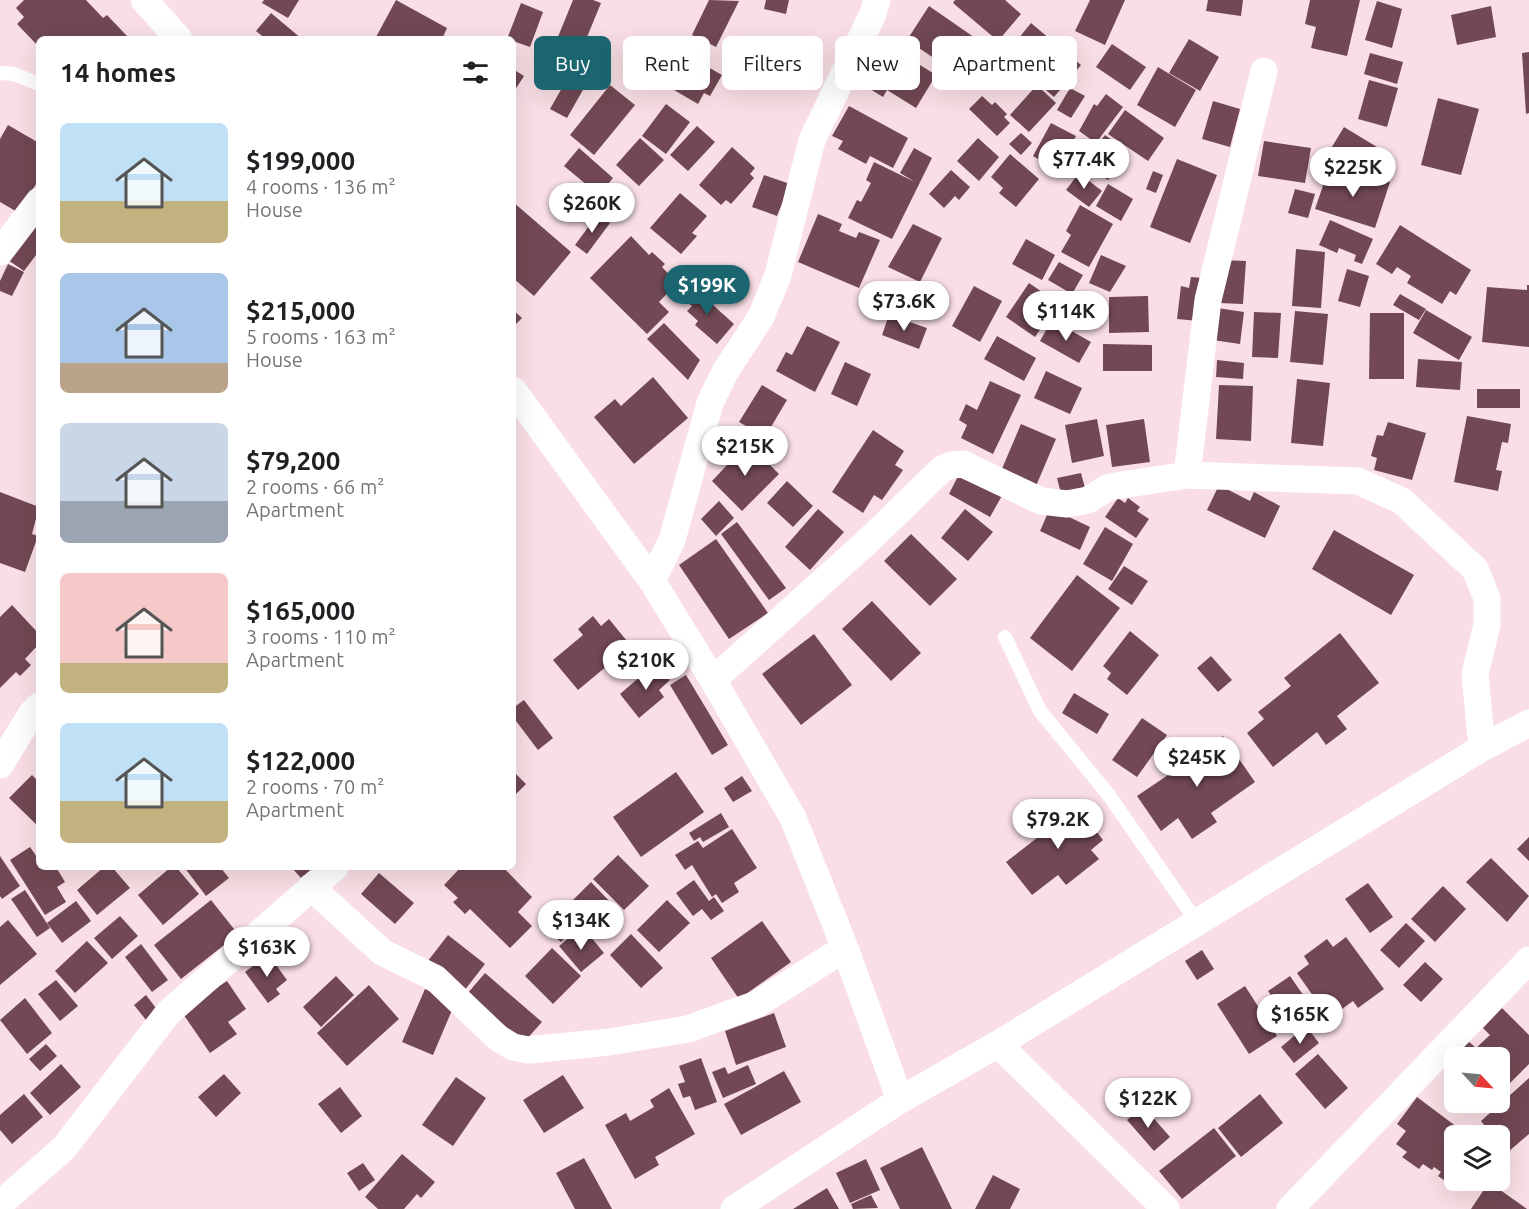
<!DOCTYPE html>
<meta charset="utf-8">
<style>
body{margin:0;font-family:Ubuntu,sans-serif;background:#f2f2f2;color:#202124;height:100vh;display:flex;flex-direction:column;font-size:22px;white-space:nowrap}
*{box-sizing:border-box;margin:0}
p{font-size:20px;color:#757577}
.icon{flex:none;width:33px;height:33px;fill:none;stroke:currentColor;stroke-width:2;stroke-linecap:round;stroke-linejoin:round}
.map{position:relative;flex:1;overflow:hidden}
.sheet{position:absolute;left:36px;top:36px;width:480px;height:834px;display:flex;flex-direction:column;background:#fff;border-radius:9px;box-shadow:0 6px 24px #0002}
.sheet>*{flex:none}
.hud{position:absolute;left:534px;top:36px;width:570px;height:54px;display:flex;gap:12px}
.needle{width:39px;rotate:116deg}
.tools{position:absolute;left:1444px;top:1047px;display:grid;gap:12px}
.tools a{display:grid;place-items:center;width:66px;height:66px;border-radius:9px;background:#fff;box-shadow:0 6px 24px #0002;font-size:30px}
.price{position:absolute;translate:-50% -51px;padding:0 14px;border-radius:21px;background:#fff;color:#222;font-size:20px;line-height:39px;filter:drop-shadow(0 2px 3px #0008)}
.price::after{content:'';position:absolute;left:50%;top:36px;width:18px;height:14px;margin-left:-9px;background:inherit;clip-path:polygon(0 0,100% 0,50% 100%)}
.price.selected{background:#1b6571;color:#fff}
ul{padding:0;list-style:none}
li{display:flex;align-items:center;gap:18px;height:150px;padding:0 24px}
li span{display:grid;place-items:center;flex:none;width:168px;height:120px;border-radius:9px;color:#555}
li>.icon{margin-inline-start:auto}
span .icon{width:72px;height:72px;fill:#fffc;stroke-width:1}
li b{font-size:26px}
h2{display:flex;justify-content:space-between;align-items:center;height:72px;padding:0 24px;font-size:26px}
.pill{padding:0 21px;border-radius:9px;background:#fff;box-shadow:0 6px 24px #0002;font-size:21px;line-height:54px}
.pill.selected{background:#1b6571;color:#fff}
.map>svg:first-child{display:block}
</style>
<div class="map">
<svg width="1529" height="1209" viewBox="0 0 1529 1209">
<rect width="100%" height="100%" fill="#f9dfe5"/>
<!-- building -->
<path fill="#714853" d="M24 0H86L103 18 107 15 127 36 124 39H39V47L17 24 24 17 16 8Z
M264 0H299L288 18 262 3Z
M396 0 447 28 442 39H375Z
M573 0H593L601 3 578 59 553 49Z
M709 0 739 1 716 47 692 35Z
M766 0H789L786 14 764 9Z
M955 0H1005L1021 14 998 41 953 3Z
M1090 0H1125L1105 45 1075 31Z
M1208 0H1243L1241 16 1206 11Z
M1310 0H1360L1347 56 1311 48 1316 27 1305 24Z
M1377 1 1402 9 1392 48 1365 40Z
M521 3 543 12 530 47 507 39Z
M929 6 981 42 959 75 907 40Z
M1491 6 1496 37 1457 45 1451 15Z
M271 13 302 39H266L256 31Z
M1031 23 1081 65 1054 97 1005 55Z
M884 36 902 47 899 52 936 75 916 108 887 90 883 97 857 81Z
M1189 39 1219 57 1200 91 1169 73Z
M1112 44 1146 67 1130 90 1096 67Z
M1529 52V113L1526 114 1522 53Z
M1370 53 1403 62 1397 84 1364 74Z
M692 58 722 75 710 96 704 93 698 104 674 90Z
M1158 67 1196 90 1175 127 1137 105Z
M513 69 524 76 513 93Z
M571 72 588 81 567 118 550 109Z
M1369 80 1398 88 1387 127 1358 119Z
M610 85 635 105 594 155 570 135Z
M1037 85 1056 103 1029 132 1010 115Z
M1070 88 1085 96 1071 118 1057 110Z
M1106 94 1123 107 1096 143 1079 131 1094 104 1097 106Z
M982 96 992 105 995 102 1007 114 1004 117 1010 123 997 136 969 109Z
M1438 98 1479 109 1461 175 1421 165Z
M1213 101 1240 109 1230 147 1202 139Z
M666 104 690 122 666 154 642 136Z
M849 106 908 138 893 168 870 156 866 164 838 149 843 141 832 136Z
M1125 110 1164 138 1148 161 1108 134Z
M1051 123 1076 136 1057 170 1033 156Z
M8 125 39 143V179L19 213 0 202V139Z
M697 126 715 142 688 171 670 155Z
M1344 127 1377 147 1360 175 1327 155Z
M1021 133 1032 143 1021 155 1009 144Z
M1105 135 1123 148 1114 161 1119 165 1108 180 1084 163Z
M640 138 664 160 639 186 616 165Z
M978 138 999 157 979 181 957 161Z
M1264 141 1311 148 1305 183 1258 176Z
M732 147 755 168 750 174 754 178 731 204 726 200 721 205 699 185Z
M579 148 613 178 599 195 564 166Z
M914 148 932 158 892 239 848 218 857 200 861 202 871 183 866 180 874 162 915 182 900 173Z
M1010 154 1039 179 1016 207 999 193 1003 188 991 177Z
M1177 159 1217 175 1190 243 1150 227Z
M951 170 970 187 959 200 955 196 944 208 929 194Z
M1153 171 1163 175 1156 193 1146 189Z
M1328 171 1368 183 1370 176 1390 182 1375 228 1315 209Z
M1079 173 1102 191 1089 207 1066 190Z
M764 175 790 184 777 216 752 207Z
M1108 184 1133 199 1121 221 1096 206Z
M1295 189 1315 194 1308 218 1288 213Z
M680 193 707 216 692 233 697 236 681 254 650 228Z
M513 202 571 252 534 296 513 278 515 266 513 264Z
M1080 205 1113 224 1089 267 1061 252 1071 235 1066 231Z
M598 214 610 223 587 254 575 245Z
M818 214 842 224 839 231 856 238 859 232 880 240 859 288 798 262Z
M39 217V251L24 271 8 260Z
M1330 220 1373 239 1362 264 1354 261 1356 255 1339 248 1337 253 1319 245Z
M913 224 942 238 920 282 888 267Z
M1400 225 1471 270 1456 295 1450 291 1442 304 1407 283 1411 276 1397 267 1392 274 1376 264Z
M631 236 649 255 652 252 665 264 662 267 677 283 659 302 669 312 647 334 590 278Z
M1026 239 1055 255 1042 280 1012 264Z
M1296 249 1325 252 1321 308 1292 306Z
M1101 255 1126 266 1110 292 1089 283Z
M1222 260 1246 261 1243 304 1219 303Z
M1059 262 1083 275 1072 294 1048 280Z
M8 264 24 272 12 296 0 291V281Z
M1347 269 1369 276 1360 307 1338 301Z
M1191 277 1204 278 1199 321 1177 319 1181 286 1189 288Z
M1029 283 1058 303 1035 337 1006 317Z
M1527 285H1529V347L1482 342 1487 287 1527 290Z
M692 286 734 324 717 344 695 325 698 321 687 311 692 306 682 298Z
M974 286 1002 301 980 342 952 326Z
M1400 294 1426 309 1419 320 1393 305Z
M1148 296 1149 332 1109 333V297Z
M1211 307 1244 312 1240 344 1206 339Z
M513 310 522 318 513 327Z
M1426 310 1472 337 1459 360 1413 333Z
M1295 311 1328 314 1323 365 1290 362Z
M1254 312 1281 313 1278 358 1252 357Z
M1370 313H1404V379H1369Z
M889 315 927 328 919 349 882 335Z
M1052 320 1091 342 1079 363 1040 341Z
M664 323 700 360 688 380 647 339Z
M807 326 840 342 815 392 776 371 786 352 792 355Z
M997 336 1036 358 1024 381 984 359Z
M1103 344 1152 345V371H1103Z
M1418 359 1462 362 1460 390 1416 387Z
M1217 360 1244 363 1243 379 1216 377Z
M845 362 871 374 857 406 831 394Z
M1046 371 1082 388 1070 414 1034 398Z
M653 377 688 418 634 464 594 417 615 399 621 406Z
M1297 379 1330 383 1323 446 1291 443Z
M990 381 1021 395 993 454 961 438 967 425 959 420 966 404 977 410Z
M762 385 787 400 765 437 739 422Z
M1219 385 1253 386 1251 441 1216 439Z
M1477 389H1520V408H1477Z
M1467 416 1511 424 1508 443 1502 442 1496 470 1502 471 1498 491 1454 482Z
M1097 419 1104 456 1072 463 1065 425Z
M1144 419 1150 462 1112 467 1106 425Z
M1388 422 1426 433 1412 480 1374 470 1377 458 1371 456 1377 435 1383 436Z
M1021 424 1056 439 1036 486 1001 471Z
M873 430 904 451 895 465 903 470 882 500 874 495 863 513 832 492Z
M748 443 779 474 742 511 712 481Z
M962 468 1004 492 990 517 949 494Z
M1081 473 1085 488 1061 494 1057 478Z
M787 481 813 506 793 527 767 503Z
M1219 485 1250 501 1254 492 1280 506 1265 538 1207 510Z
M0 492 39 507 32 534 38 536 25 572 0 563Z
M1118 498 1125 503 1128 498 1140 507 1137 511 1149 519 1136 538 1105 517Z
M719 501 734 518 716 536 701 519Z
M1050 508 1090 527 1080 550 1040 531Z
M818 509 844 532 810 570 785 547Z
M965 509 993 532 968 561 941 538Z
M737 522 786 588 769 600 721 534Z
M1105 527 1133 544 1112 581 1083 564Z
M1334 530 1414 575 1391 615 1312 569Z
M911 534 957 579 930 606 884 561Z
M716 539 768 613 729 639 679 565Z
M1124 566 1148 581 1132 605 1108 589Z
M1077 575 1120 608 1072 671 1030 638Z
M872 601 921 653 891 681 842 629Z
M12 605 39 634V644L25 659 31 665 20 676 16 672 0 688V617Z
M593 616 601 626 609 619 631 646 578 690 553 660 583 635 578 629Z
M1130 631 1159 655 1127 695 1107 679 1111 673 1103 666Z
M1340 633 1379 683 1337 716 1347 729 1326 745 1317 732 1273 767 1247 733 1264 719 1258 712 1291 686 1284 678Z
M814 634 852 685 801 725 762 674Z
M1211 656 1232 680 1218 692 1197 668Z
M656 663 670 680 659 690 664 697 639 718 620 694Z
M686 675 728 745 712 755 670 685Z
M1074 693 1109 714 1097 734 1062 713Z
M524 700 553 738 538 750 513 717V708Z
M1142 718 1167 735 1137 777 1112 760Z
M1223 736 1255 782 1211 813 1217 822 1192 839 1178 818 1161 831 1137 796 1171 773 1167 766 1183 754 1188 761Z
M513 771 526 784 515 795 513 793Z
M676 772 704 812 641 857 613 817Z
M32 775 37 780 39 778V827L9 798Z
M742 776 752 791 733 802 724 788Z
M1071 799 1103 840 1091 850 1099 859 1066 885 1058 875 1032 895 1006 862 1046 831 1041 825Z
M721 813 729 827 703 842 700 837 694 841 689 833Z
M732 829 757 868 734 883 739 892 722 903 716 894 712 897 692 865 685 870 675 855 698 841 703 848Z
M1529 837V861L1517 849Z
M30 847 39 860V867H56L65 882 57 887 66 902 45 915 10 860Z
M618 855 649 886 624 910 593 879Z
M0 856 20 886 2 899 0 896Z
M1491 858 1529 896 1507 922 1466 882Z
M104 867H112L130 888 97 915 77 890Z
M171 867H176L199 894 163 925 138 895Z
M184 867H220L229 878 206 896Z
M291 867H314L301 878Z
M461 867H503L532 897 518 912 532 926 510 948 470 909 465 914 453 902 458 898 444 885Z
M379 873 414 903 395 924 361 894Z
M694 880 709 901 714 897 724 911 711 920 702 909 693 916 676 893Z
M591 882 618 910 597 931 571 902Z
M1368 883 1393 917 1370 933 1345 899Z
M1443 886 1466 909 1435 942 1411 919Z
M25 890 50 928 37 937 11 899Z
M211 900 238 934 181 979 154 945Z
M667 900 690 923 659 952 637 930Z
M76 901 91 921 62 943 47 923Z
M568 909 587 924 580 932 573 927 561 942 549 932Z
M120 916 138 936 112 959 94 938Z
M8 920 37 954 0 985V927Z
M762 921 791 962 739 999 711 958Z
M1406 923 1425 941 1399 968 1380 950Z
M576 932 584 941 590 936 604 953 581 972 559 946Z
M631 934 663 968 641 988 610 955Z
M448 935 485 964 464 991 427 962Z
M1346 937 1384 989 1358 1008 1353 1001 1342 1009 1336 1000 1323 1010 1297 973 1309 964 1304 956 1327 939 1333 947Z
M87 941 108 963 75 993 55 971Z
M141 944 168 980 152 992 125 957Z
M552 948 581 976 553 1004 525 976Z
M1202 950 1214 969 1197 980 1185 961Z
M268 954 287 980 276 989 280 994 268 1003 245 972Z
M1425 962 1443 979 1421 1002 1403 985Z
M485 973 542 1022 524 1042 467 994Z
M336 976 354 995 321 1027 303 1007Z
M1290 976 1317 1015 1296 1030 1268 991Z
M56 980 78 1006 60 1021 38 994Z
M227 981 246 1009 228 1022 237 1034 210 1053 181 1011Z
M369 985 399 1019 347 1066 317 1033Z
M1245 986 1277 1036 1249 1054 1217 1004Z
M425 989 455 1003 433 1055 402 1042Z
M146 995 162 1016 150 1025 134 1005Z
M25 998 52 1033 27 1054 0 1020Z
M1502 1008 1529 1035V1064L1500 1093V1058H1455V1073L1445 1063 1467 1040 1476 1048 1490 1035 1483 1028Z
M774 1013 786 1047 736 1065 725 1031Z
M1306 1026 1319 1043 1294 1063 1281 1047Z
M46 1044 57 1056 40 1071 29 1059Z
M1318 1054 1348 1088 1325 1109 1295 1074Z
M701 1058 717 1102 695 1110 690 1096 683 1098 678 1084 685 1082 679 1066Z
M61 1064 81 1087 50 1115 30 1093Z
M748 1065 756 1084 723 1098 712 1072 725 1067 728 1074Z
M784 1071 801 1102 741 1135 724 1104Z
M224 1074 241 1093 216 1117 198 1097Z
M563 1075 584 1108 544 1133 523 1100Z
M456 1077 486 1098 453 1146 422 1125Z
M1529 1078V1134L1508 1152 1500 1143V1136H1493L1481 1121Z
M340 1087 362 1116 341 1133 318 1104Z
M669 1088 695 1134 655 1157 659 1165 635 1179 605 1125 626 1113 630 1121 654 1107 650 1100Z
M24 1094 43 1117 12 1144 0 1130V1115Z
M1260 1094 1283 1123 1241 1157 1218 1128Z
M1417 1097 1469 1136H1455V1180H1459L1454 1187 1438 1176 1441 1172 1434 1167 1432 1170 1423 1164 1419 1169 1402 1157 1407 1152 1396 1144 1406 1131 1397 1124Z
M1143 1106 1170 1137 1154 1151 1127 1120Z
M1214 1128 1236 1156 1182 1199 1159 1171Z
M922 1147 952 1209H900L880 1168Z
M402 1154 435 1182 421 1198 417 1194 404 1209H378L365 1197Z
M584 1158 612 1209H575L556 1173Z
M866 1159 880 1190 850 1203 836 1173Z
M363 1163 375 1180 359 1191 347 1173Z
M993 1175 1020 1189 1010 1209H975Z
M1489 1182 1527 1209H1471Z
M827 1188 839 1209H793Z
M871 1195 878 1208 853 1209 851 1204Z"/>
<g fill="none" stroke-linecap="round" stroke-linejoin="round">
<!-- service -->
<path stroke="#fff" stroke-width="14" d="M0 73 14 74 39 84
M1005 637 1040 711 1108 794 1197 922"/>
<!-- minor -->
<path stroke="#fff" stroke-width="27" d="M144 0 179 39
M0 252 39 201
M513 390 652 581 713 680 793 818 845 948 900 1100
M1187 475 1208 300 1264 71
M652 581 672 540 710 403 725 372 761 317 778 275 812 140 872 16 877 0
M713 680 868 541 942 469 952 465 963 464 1041 501 1067 504 1088 500 1109 487 1187 475 1358 481 1402 501 1475 569 1487 598V625L1475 674 1482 748
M0 765 32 713 39 706
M311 887 382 952 435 978 498 1038 513 1047 528 1050 609 1042 688 1029 757 1004 845 948
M998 1044 1166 1209
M0 1204 64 1148 168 1013 335 867
M734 1209 900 1100 998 1044 1482 748 1529 723
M1290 1209 1529 960"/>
</g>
</svg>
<div class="tools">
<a><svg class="needle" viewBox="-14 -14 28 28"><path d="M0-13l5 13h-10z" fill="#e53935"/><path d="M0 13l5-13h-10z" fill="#757577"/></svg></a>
<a><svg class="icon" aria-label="layers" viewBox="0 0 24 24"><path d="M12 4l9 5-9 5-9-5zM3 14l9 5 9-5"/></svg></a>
</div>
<b class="price" style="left:1084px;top:190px">$77.4K</b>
<b class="price" style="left:1353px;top:198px">$225K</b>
<b class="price" style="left:592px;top:234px">$260K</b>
<b class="price selected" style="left:707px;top:316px">$199K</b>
<b class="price" style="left:904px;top:332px">$73.6K</b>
<b class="price" style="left:1066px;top:342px">$114K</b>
<b class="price" style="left:745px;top:477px">$215K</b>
<b class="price" style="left:646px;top:691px">$210K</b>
<b class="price" style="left:1197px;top:788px">$245K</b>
<b class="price" style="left:1058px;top:850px">$79.2K</b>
<b class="price" style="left:581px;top:951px">$134K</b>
<b class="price" style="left:267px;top:978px">$163K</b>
<b class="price" style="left:1300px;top:1045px">$165K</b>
<b class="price" style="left:1148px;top:1129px">$122K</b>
<div class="hud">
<a class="pill selected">Buy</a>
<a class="pill">Rent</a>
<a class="pill">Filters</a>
<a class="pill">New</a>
<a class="pill">Apartment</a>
</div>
<section class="sheet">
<h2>14 homes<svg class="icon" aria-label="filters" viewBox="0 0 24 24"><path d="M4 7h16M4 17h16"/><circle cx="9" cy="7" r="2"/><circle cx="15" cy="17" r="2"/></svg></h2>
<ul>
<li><span style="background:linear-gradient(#bfe0f5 65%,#c2b280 0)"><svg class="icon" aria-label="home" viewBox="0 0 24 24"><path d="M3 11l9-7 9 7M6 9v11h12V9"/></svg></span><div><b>$199,000</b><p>4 rooms · 136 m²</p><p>House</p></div></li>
<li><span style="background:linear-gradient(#a9c7e8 75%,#b9a48a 0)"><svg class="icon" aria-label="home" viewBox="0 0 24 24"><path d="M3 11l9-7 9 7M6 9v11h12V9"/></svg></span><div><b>$215,000</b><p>5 rooms · 163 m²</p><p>House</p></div></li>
<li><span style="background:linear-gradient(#c9d6e8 65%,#9aa5b1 0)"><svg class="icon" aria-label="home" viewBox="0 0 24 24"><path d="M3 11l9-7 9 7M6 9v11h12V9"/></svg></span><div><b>$79,200</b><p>2 rooms · 66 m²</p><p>Apartment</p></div></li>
<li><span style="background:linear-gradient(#f6c9c9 75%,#c2b280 0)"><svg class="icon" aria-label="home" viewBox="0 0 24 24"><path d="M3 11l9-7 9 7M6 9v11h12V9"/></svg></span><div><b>$165,000</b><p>3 rooms · 110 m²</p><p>Apartment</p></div></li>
<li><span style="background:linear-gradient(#bfe0f5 65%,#c2b280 0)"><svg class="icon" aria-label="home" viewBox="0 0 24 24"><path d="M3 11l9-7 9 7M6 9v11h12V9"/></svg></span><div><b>$122,000</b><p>2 rooms · 70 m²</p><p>Apartment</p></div></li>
</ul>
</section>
</div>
